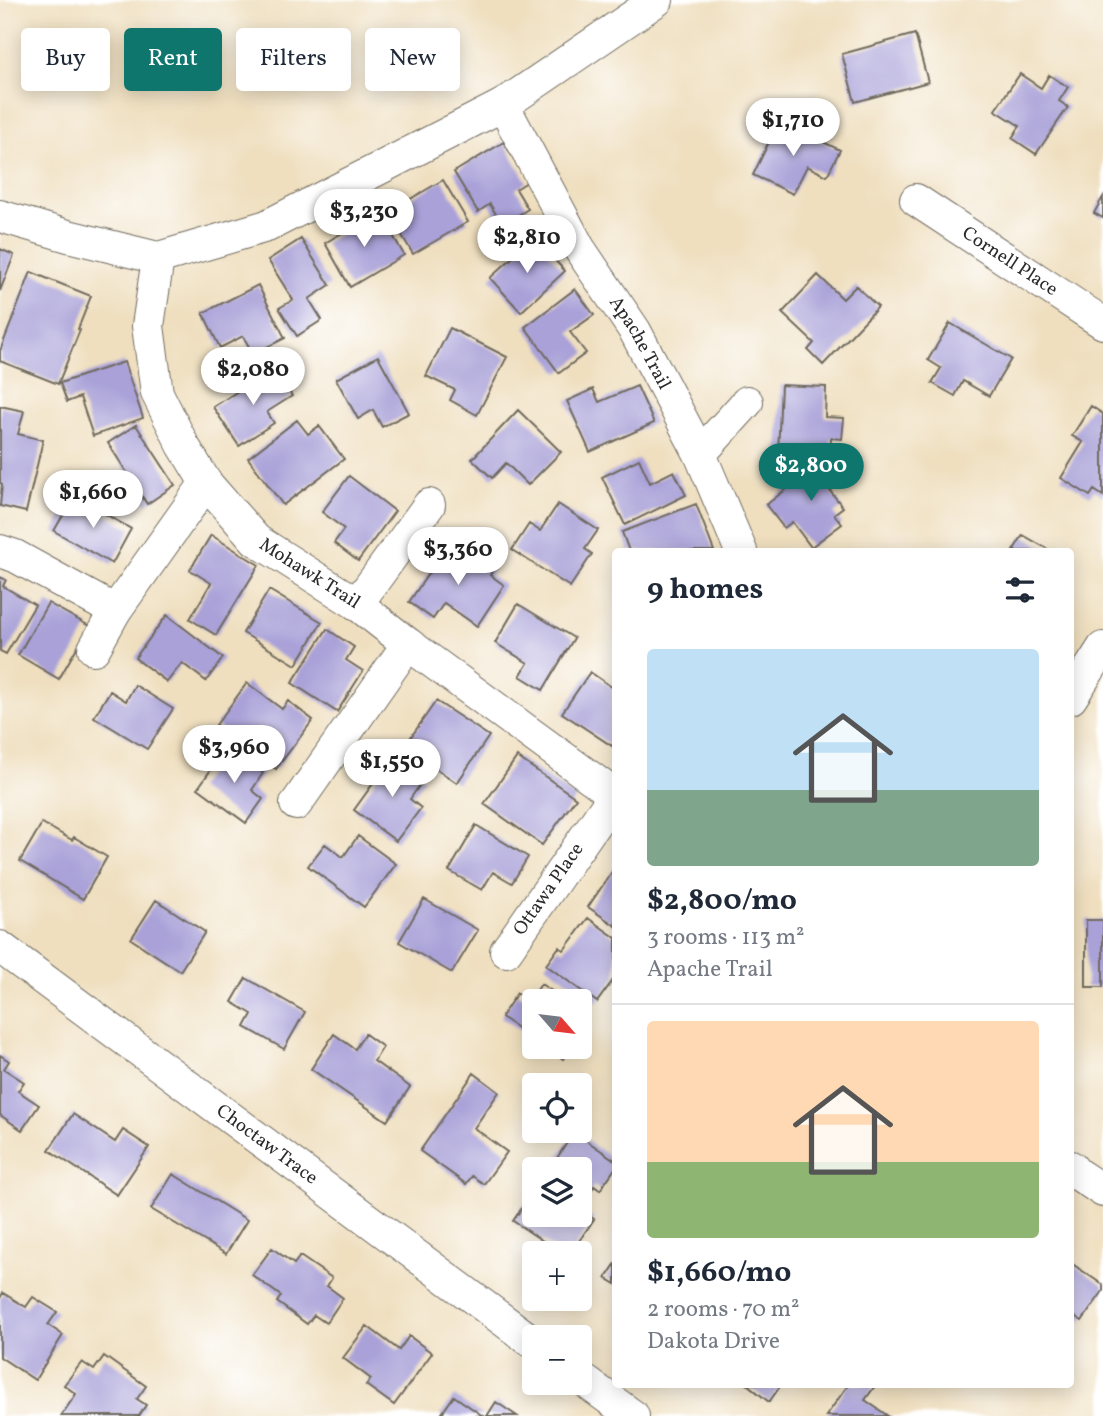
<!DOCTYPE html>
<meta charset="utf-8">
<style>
body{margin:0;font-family:Vollkorn,serif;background:#f6f6f7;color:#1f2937;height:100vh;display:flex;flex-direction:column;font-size:26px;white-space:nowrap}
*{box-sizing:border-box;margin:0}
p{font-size:23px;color:#747a83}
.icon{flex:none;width:38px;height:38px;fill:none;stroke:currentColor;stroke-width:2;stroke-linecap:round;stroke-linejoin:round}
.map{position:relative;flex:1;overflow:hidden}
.details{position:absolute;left:612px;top:548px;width:462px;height:840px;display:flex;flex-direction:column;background:#fff;border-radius:7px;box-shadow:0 4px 18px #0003}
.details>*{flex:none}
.hud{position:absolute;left:21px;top:28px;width:486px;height:63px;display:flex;gap:14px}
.needle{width:46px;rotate:118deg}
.tools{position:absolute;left:522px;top:989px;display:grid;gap:14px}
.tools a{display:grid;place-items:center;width:70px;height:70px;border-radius:7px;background:#fff;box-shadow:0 4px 18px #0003;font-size:35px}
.price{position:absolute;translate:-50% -60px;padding:0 16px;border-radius:24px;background:#fff;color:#222;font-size:23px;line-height:46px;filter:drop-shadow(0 2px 4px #0008)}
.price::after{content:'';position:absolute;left:50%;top:42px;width:21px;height:16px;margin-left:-10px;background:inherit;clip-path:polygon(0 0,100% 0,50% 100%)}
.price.selected{background:#0f766e;color:#fff}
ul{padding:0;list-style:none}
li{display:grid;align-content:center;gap:14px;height:371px;padding:0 35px}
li+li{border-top:2px solid #e0e1e3}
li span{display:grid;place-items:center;height:217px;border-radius:7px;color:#555}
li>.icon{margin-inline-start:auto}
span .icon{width:126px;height:126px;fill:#fffc;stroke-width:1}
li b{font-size:30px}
h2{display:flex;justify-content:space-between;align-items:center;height:84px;padding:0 35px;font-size:30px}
.tag{padding:0 24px;border-radius:7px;background:#fff;box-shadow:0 4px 18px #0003;font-size:24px;line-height:63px}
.tag.selected{background:#0f766e;color:#fff}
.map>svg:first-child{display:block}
</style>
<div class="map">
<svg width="1103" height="1416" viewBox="0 0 1103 1416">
<rect width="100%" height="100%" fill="#fff"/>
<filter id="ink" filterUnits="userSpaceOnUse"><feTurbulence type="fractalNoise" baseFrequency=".0143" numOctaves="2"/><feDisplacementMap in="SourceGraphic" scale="14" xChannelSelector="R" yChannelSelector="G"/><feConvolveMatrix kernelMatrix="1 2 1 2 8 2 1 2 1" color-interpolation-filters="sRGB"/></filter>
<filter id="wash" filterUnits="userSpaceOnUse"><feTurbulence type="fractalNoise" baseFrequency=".00686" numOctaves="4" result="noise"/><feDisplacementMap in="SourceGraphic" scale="28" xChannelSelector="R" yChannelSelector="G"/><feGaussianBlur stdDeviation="1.57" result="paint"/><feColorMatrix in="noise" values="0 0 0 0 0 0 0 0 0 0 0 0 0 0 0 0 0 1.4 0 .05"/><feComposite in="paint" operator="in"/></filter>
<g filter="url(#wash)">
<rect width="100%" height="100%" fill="#efdfbf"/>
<g id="blocks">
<!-- building -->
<path fill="#a9a1d8" d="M915 34 928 82 855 102 842 54Z
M1020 74 1041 88 1049 75 1068 87 1059 101 1068 107 1036 154 1012 138 1020 126 995 110Z
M779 121 840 150 827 176 807 166 793 194 753 175Z
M504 142 527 182 516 189 528 209 502 225 490 204 478 212 454 172Z
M443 180 468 222 413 254 388 212Z
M1103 197V218L1094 213Z
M379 211 404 255 350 287 325 243Z
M534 238 565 271 521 312 490 278Z
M301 239 330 285 309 299 322 320 297 336 279 308 293 300 268 260Z
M0 249 14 255 0 291Z
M31 272 91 296 78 329 80 330 58 384 0 361V351Z
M818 275 843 299 856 286 878 307 823 365 808 350 814 343 782 313Z
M258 285 285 338 253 354 243 336 220 348 203 313Z
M575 289 594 315 570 332 586 353 559 373 525 327Z
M950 323 1011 359 989 396 963 381 955 396 932 383 941 368 928 360Z
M450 328 507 357 477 415 450 400 455 390 426 376Z
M378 356 409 413 382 427 373 410 358 419 336 379Z
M124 362 143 418 93 436 80 397 67 402 60 383Z
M274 368 292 396 267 412 274 423 239 446 213 407Z
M781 385 826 387 825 417 844 418 842 439 831 438 830 457 778 454Z
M637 386 654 423 590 452 567 401 593 389 599 402Z
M0 406 24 411 18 434 43 440 26 512 0 506 2 484 0 483Z
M1091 406 1103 414V496L1094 490 1090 496 1061 478 1083 442 1072 436Z
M518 410 561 452 528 485 506 463 492 478 472 459Z
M297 420 308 434 319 426 344 459 283 505 248 458Z
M136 425 175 485 147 504 108 443Z
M828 457 845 480 830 491 843 507 834 514 842 524 811 547 792 522 784 528 766 505Z
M639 459 650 483 674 471 686 495 625 525 602 477Z
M349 476 395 511 358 561 334 543 344 529 322 512Z
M74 496 131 529 112 564 54 531Z
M558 504 598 530 585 549 592 554 570 587 512 550 529 524 540 531Z
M696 504 714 551H629L622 532Z
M211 535 259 565 216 635 190 619 211 583 190 570Z
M1023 535 1051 551H1013Z
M447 546 474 564 481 555 496 565 490 575 504 585 477 626 444 603 433 619 409 602Z
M0 577 6 580 3 586 35 605 6 654 0 651Z
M269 590 322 622 296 665 243 633Z
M48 603 89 626 59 679 18 655Z
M518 604 574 638 543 690 520 676 528 663 495 643Z
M167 615 223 658 206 681 182 663 167 682 135 658Z
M327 629 354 647 346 660 363 671 337 712 292 683Z
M590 672 616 690V740L612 746 562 713Z
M247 683 282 709 288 701 313 720 276 769 216 725Z
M135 685 173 709 147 749 94 717 110 691 126 701Z
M436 701 489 736 457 783 404 747Z
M227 747 263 773 252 790 263 799 246 823 198 788Z
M393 756 424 779 410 799 421 808 396 841 354 810Z
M517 757 576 798 542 845 484 804Z
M42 823 72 840 74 837 107 857 83 899 20 861Z
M476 825 528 857 512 883 493 872 482 890 449 871Z
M358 836 396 864 364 907 308 866 325 844 343 857Z
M616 866V926L588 907Z
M424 899 478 930 452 973 399 942Z
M156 900 205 932 180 971 131 939Z
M588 918 616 938V976L597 1002 546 965 559 947 564 950Z
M1086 920H1103V987H1086Z
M246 978 305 1012 284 1049 245 1027 252 1014 232 1002Z
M541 984 567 1001H534V1039L501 1017 517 993 530 1001Z
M334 1034 355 1049 365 1034 383 1047 374 1061 410 1087 387 1121 311 1069Z
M545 1046H571L563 1059Z
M0 1055 9 1061 4 1069 24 1082 18 1091 39 1105 22 1130 0 1115Z
M474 1073 499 1092 474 1128 507 1152 484 1184 472 1176 466 1184 420 1151Z
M73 1114 115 1142 123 1130 149 1147 117 1195 49 1150Z
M574 1132 616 1161V1167L600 1190 594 1186 579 1208V1169H573L557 1158Z
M173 1174 247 1220 226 1254 151 1209Z
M534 1190V1214H579V1210L594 1219 571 1253H561L513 1221Z
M272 1248 294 1264 300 1256 332 1278 327 1286 343 1298 326 1323 314 1315 307 1324 277 1302 281 1296 252 1275Z
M616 1263V1284L606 1278Z
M1071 1263 1103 1285V1291L1082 1321 1071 1314Z
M3 1293 26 1307 33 1297 57 1312 48 1325 63 1335 35 1380 0 1357V1298Z
M367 1326 399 1350 409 1336 432 1353 394 1405 366 1385 371 1379 343 1358Z
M104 1356 146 1386 137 1399 146 1405 139 1416H61L76 1394 64 1385 82 1362 94 1370Z
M747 1384H780L781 1385 769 1402Z
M849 1384H873L875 1386 865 1400 888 1416H826Z
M454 1396 483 1416H440Z
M496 1402 517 1416H487Z"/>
</g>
</g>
<g filter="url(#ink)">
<use href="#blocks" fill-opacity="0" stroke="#706a5f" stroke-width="2"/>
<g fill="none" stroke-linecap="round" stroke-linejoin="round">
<defs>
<g id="minor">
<path id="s1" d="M503 105 579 248 635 331 700 454 741 551"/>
<path id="s2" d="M916 200 1103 323"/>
<path d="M0 216 68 236 158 258 267 226 503 105 657 0"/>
<path id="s3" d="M158 258 148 326 157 393 183 445 206 483 256 540 357 604 408 644 616 796"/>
<path d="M700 454 747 402"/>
<path d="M0 551 15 556 115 611"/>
<path d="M357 604 429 505"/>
<path d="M94 649 115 611 206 483"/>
<path d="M1071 698 1103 648"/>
<path d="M296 804 408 644"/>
<path id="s4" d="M0 947 534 1343"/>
<path id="s5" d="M506 951 616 793"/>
<path d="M1071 1167 1076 1173 1103 1191"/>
<path d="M579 1377 633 1416"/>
</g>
</defs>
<!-- minor casing -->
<use href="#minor" stroke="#706a5f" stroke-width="34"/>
<!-- minor -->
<use href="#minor" stroke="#fff" stroke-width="32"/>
</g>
</g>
<g text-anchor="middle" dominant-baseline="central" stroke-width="5" stroke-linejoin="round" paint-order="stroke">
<!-- street labels -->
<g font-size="19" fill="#2b2b2b" stroke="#fff">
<text stroke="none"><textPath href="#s2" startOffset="112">Cornell Place</textPath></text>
<text stroke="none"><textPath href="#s1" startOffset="275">Apache Trail</textPath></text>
<text stroke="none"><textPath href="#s3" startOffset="378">Mohawk Trail</textPath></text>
<text stroke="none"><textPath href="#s5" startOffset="75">Ottawa Place</textPath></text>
<text stroke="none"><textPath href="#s4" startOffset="332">Choctaw Trace</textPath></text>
</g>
</g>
</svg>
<div class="tools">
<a><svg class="needle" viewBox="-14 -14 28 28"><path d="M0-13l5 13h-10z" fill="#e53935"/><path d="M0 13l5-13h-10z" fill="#747a83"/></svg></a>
<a><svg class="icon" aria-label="locate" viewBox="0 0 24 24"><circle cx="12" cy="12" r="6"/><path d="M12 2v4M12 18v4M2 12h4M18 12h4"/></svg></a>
<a><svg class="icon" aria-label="layers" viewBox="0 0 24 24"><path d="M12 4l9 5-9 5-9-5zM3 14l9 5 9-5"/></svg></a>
<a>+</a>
<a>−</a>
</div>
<b class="price" style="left:793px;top:158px">$1,710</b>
<b class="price" style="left:364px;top:249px">$3,230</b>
<b class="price" style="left:527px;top:275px">$2,810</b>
<b class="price" style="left:253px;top:407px">$2,080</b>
<b class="price selected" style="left:811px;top:503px">$2,800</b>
<b class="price" style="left:93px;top:530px">$1,660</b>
<b class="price" style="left:458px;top:587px">$3,360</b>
<b class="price" style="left:234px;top:785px">$3,960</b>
<b class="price" style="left:392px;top:799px">$1,550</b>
<div class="hud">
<a class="tag">Buy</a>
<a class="tag selected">Rent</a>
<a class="tag">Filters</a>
<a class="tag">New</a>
</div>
<section class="details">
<h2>9 homes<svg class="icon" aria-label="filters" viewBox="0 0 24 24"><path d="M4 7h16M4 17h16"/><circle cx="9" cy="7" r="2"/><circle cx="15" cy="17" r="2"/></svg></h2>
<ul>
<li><span style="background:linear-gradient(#bfe0f5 65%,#7fa58c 0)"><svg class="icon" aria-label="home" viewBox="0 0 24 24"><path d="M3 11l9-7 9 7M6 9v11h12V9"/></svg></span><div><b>$2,800/mo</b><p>3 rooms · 113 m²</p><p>Apache Trail</p></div></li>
<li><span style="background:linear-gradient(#ffd9b3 65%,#8fb573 0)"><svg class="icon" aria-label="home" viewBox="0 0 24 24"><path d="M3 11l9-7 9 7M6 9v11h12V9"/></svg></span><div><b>$1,660/mo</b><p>2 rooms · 70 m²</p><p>Dakota Drive</p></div></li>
</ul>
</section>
</div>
